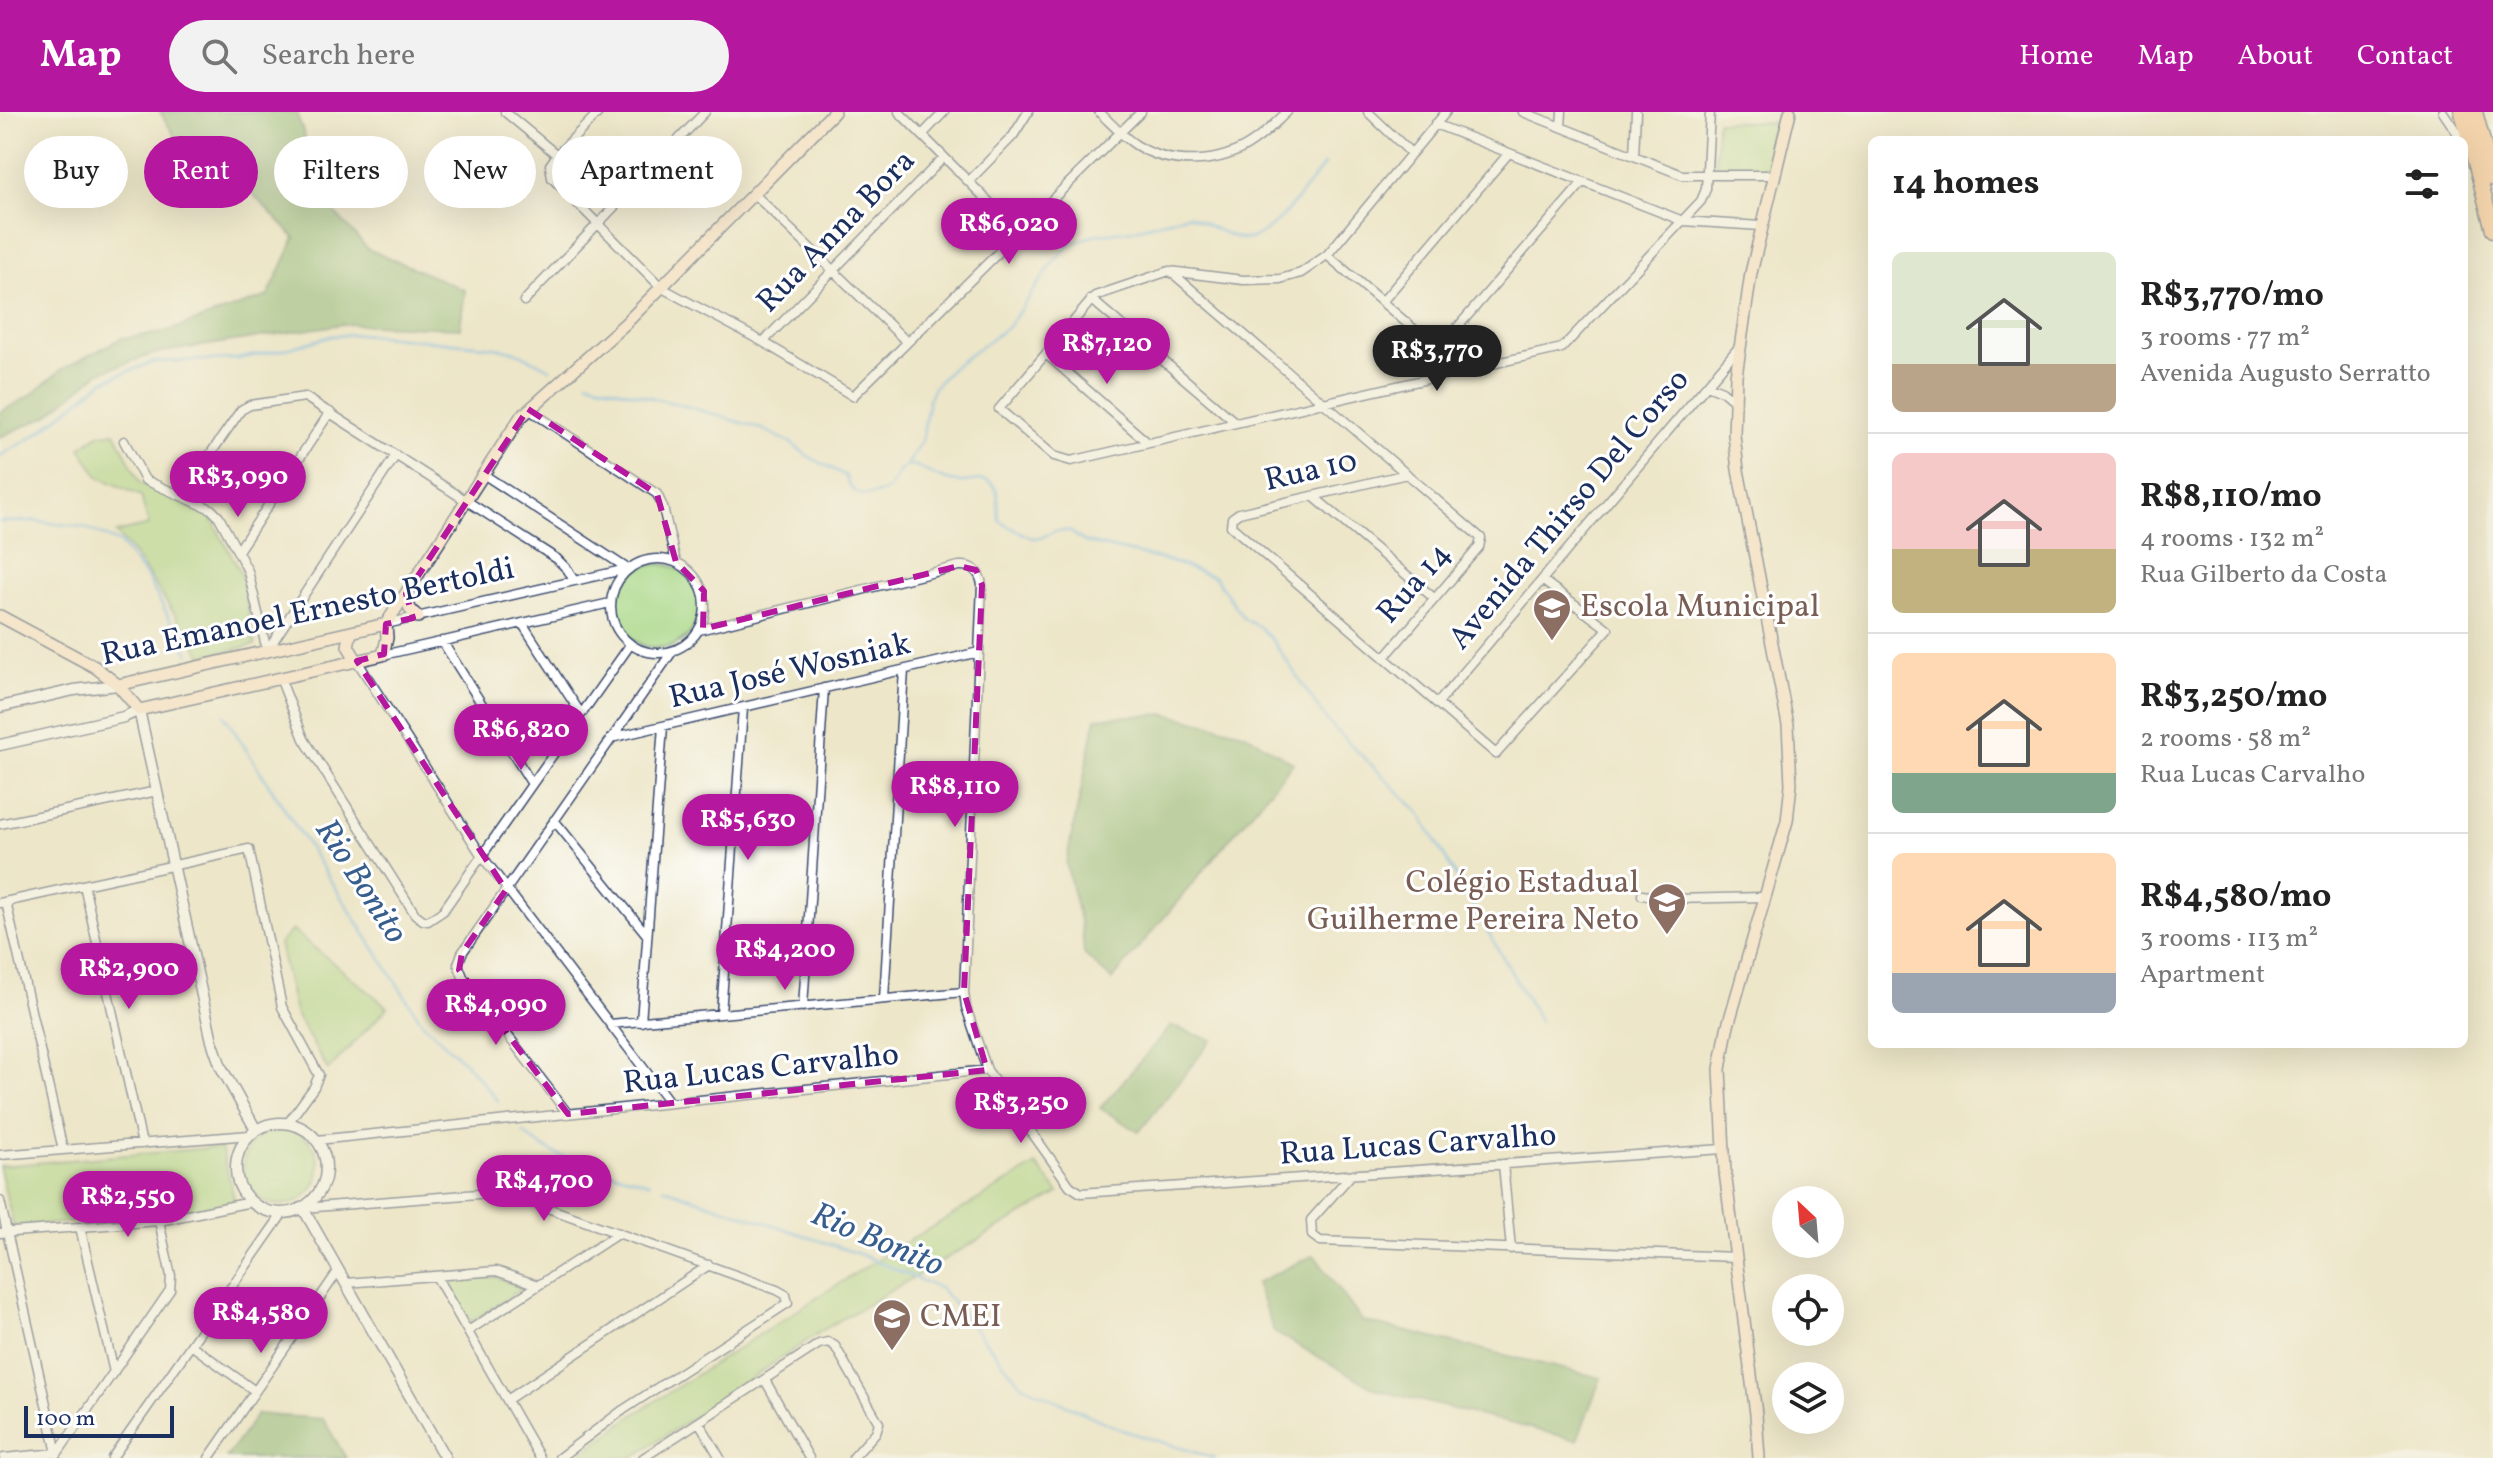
<!DOCTYPE html>
<meta charset="utf-8">
<style>
body{margin:0;font-family:Vollkorn,serif;background:#f2f2f2;color:#222;height:100vh;display:flex;flex-direction:column;font-size:30px;white-space:nowrap}
*{box-sizing:border-box;margin:0}
p{font-size:26px;color:#767676}
.icon{flex:none;width:44px;height:44px;fill:none;stroke:currentColor;stroke-width:2;stroke-linecap:round;stroke-linejoin:round}
.map{position:relative;flex:1;overflow:hidden}
.details{position:absolute;left:1868px;top:24px;width:600px;height:912px;display:flex;flex-direction:column;background:#fff;border-radius:12px;box-shadow:0 8px 32px #0002}
.details>*{flex:none}
.banner{position:absolute;left:24px;top:24px;width:760px;height:72px;display:flex;gap:16px}
.needle{width:52px;rotate:334deg}
.buttons{position:absolute;left:1772px;top:1074px;display:grid;gap:16px}
.buttons a{display:grid;place-items:center;width:72px;height:72px;border-radius:50%;background:#fff;box-shadow:0 8px 32px #0002;font-size:40px}
.scale{position:absolute;left:24px;bottom:20px;width:150px;box-sizing:border-box;padding-left:8px;border:4px solid #1b2f5e;border-top:0;font-size:22px;line-height:28px;white-space:nowrap;color:#1b2f5e;-webkit-text-stroke:6px #fff;paint-order:stroke}
.price{position:absolute;translate:-50% -68px;padding:0 18px;border-radius:28px;background:#b5179e;color:#fff;font-size:26px;line-height:52px;filter:drop-shadow(0 2px 4px #0008)}
.price::after{content:'';position:absolute;left:50%;top:48px;width:24px;height:18px;margin-left:-12px;background:inherit;clip-path:polygon(0 0,100% 0,50% 100%)}
.price.selected{background:#222;color:#fff}
ul{padding:0;list-style:none}
li{display:flex;align-items:center;gap:24px;height:200px;padding:0 24px}
li+li{border-top:2px solid #e0e0e0}
li span{display:grid;place-items:center;flex:none;width:224px;height:160px;border-radius:12px;color:#555}
li>.icon{margin-inline-start:auto}
span .icon{width:96px;height:96px;fill:#fffc;stroke-width:1}
li b{font-size:34px}
h2{display:flex;justify-content:space-between;align-items:center;height:96px;padding:0 24px;font-size:34px}
.tag{padding:0 28px;border-radius:36px;background:#fff;box-shadow:0 8px 32px #0002;font-size:28px;line-height:72px}
.tag.selected{background:#b5179e;color:#fff}
header{display:flex;align-items:center;gap:48px;box-sizing:border-box;height:112px;padding:0 40px;background:#b5179e;color:#fff}
header strong{font-size:38px}
nav{display:flex;gap:44px;margin-inline-start:auto;font-size:28px}
.search{width:560px;height:72px;background:#f2f2f2;display:flex;align-items:center;gap:20px;box-sizing:border-box;padding:0 28px;border-radius:44px;color:#767676;font-size:30px}
.map>svg:first-child{display:block}
</style>
<header>
<strong>Map</strong>
<div class="search"><svg class="icon" aria-label="search" viewBox="0 0 24 24"><circle cx="10" cy="10" r="6"/><path d="M15 15l6 6"/></svg>Search here</div>
<nav><a>Home</a><a>Map</a><a>About</a><a>Contact</a></nav>
</header>
<div class="map">
<svg width="2493" height="1346" viewBox="0 0 2493 1346">
<rect width="100%" height="100%" fill="#fff"/>
<filter id="ink" filterUnits="userSpaceOnUse"><feTurbulence type="fractalNoise" baseFrequency=".0125" numOctaves="2"/><feDisplacementMap in="SourceGraphic" scale="16" xChannelSelector="R" yChannelSelector="G"/><feConvolveMatrix kernelMatrix="1 2 1 2 8 2 1 2 1" color-interpolation-filters="sRGB"/></filter>
<filter id="wash" filterUnits="userSpaceOnUse"><feTurbulence type="fractalNoise" baseFrequency=".006" numOctaves="4" result="noise"/><feDisplacementMap in="SourceGraphic" scale="32" xChannelSelector="R" yChannelSelector="G"/><feGaussianBlur stdDeviation="1.8" result="paint"/><feColorMatrix in="noise" values="0 0 0 0 0 0 0 0 0 0 0 0 0 0 0 0 0 1.4 0 .05"/><feComposite in="paint" operator="in"/></filter>
<g filter="url(#wash)">
<rect width="100%" height="100%" fill="#ede6c8"/>
<!-- green -->
<path fill="#a8d684" stroke="#628271" stroke-width="2" d="M1717 9 1780 11 1769 57H1715Z
M115 320 140 371 210 404 241 461 255 533 203 544 137 446 116 421 149 413 141 384 99 365 80 336 100 322Z
M616 494a42 42 0 1 1 84 0a42 42 0 1 1-84 0Z
M292 818 388 895 328 958 295 901 279 832Z
M243 1055a38 38 0 1 1 76 0a38 38 0 1 1-76 0Z
M221 1035 235 1090 161 1103 14 1115 0 1058V1054Z
M1036 1053 1059 1081 823 1218 632 1346H576L629 1306 870 1152Z
M496 1165 523 1176 471 1210 447 1170Z"/>
<!-- forest -->
<path fill="#86b772" stroke="#507368" stroke-width="2" d="M160 0H296L330 96 368 137 465 178 460 216 343 212 157 241 100 260 47 304 0 325V300L31 283 62 257 122 226 162 221 268 184 295 126 252 81 219 56 179 31Z
M1166 602 1244 621 1293 651 1112 868 1084 842 1082 818 1066 751 1096 606Z
M1171 914 1212 928 1139 1020 1100 996Z
M1314 1143 1362 1209 1601 1266 1577 1328 1378 1278 1274 1220 1256 1171Z
M257 1302 323 1307 346 1346H226Z"/>
<g fill="none" stroke-linecap="round" stroke-linejoin="round">
<!-- stream -->
<path stroke="#6fb5e6" stroke-width="3" d="M588 270 693 296 762 317 791 331 808 344 846 364C850 386 871 386 889 377 897 366 898 353 914 353 928 360 947 371 962 370 972 370 986 364 993 373 1001 381 996 400 1000 410L1032 426H1040L1055 419H1069L1085 430 1169 449 1215 465 1244 507 1260 515 1274 530 1327 609 1419 700 1540 910
M0 344 39 321 103 269 153 250 237 247 282 238 332 224 360 222 495 235 516 240 550 257
M907 353 922 328 929 286 934 275 953 255 1009 214 1055 148 1069 133 1094 123 1132 118 1188 103C1205 111 1223 123 1241 127 1269 132 1308 72 1324 53
M0 410 34 409 84 415 120 431 148 467 189 542
M224 603 421 909 470 956 498 989
M524 1021C554 1050 610 1058 649 1071
M664 1076 862 1143 941 1177 1022 1273 1122 1318 1214 1346"/>
</g>
</g>
<g filter="url(#ink)">
<g fill="none" stroke-linecap="round" stroke-linejoin="round">
<defs>
<path id="minor" d="M505 0 557 43 550 53 552 66 662 176 763 230 853 284 1141 0
M899 0 1020 121
M1099 0C1111 11 1122 24 1136 33 1171 55 1221 53 1254 29 1266 21 1276 10 1287 0
M1368 0 1411 41
M1446 0 1327 143 1301 161 1280 167 1243 168 1169 159 1095 184 999 297 1054 344 1071 349 1562 236 1701 89 1706 77 1710 0
M1523 0 1682 63H1775
M2443 0 2462 28
M1435 12 1683 109 1761 114
M1561 15 1562 0
M922 23 944 0
M557 43 599 0
M1634 44 1636 0
M969 69 1013 24 1028 0
M754 82 907 230
M1327 143 1463 259
M1170 159 1481 426 1479 435 1384 546
M1091 187 1236 311
M524 189 705 0
M1382 190 1509 41
M763 230 944 45
M1438 238 1583 70
M1046 242 1148 331
M1707 273 1722 279 1735 290
M528 297 657 382 663 395 676 450
M124 329 145 368 211 397 219 405 248 459 267 539
M483 362 628 457
M1407 362 1239 401 1232 406 1231 414 1496 642 1608 517 1542 468
M181 384 241 298 250 293 305 285 557 447 568 458 574 469
M1313 384 1435 487
M238 439 330 300
M611 494a47 47 0 1 1 94 0a47 47 0 1 1-94 0Z
M522 511 581 602
M386 512 627 457
M699 518 959 454C972 453 980 459 982 473L964 880 966 895 987 958
M442 529 532 672
M267 539 396 343
M383 543 610 491
M357 549 482 744 670 991
M280 566 304 627 415 802 423 808 428 809 443 799 630 533
M1437 592 1739 235
M611 626 979 540
M554 708 647 823
M0 712 157 679
M84 773 142 1032
M1642 783 1673 787 1765 785
M6 790 63 1038
M0 791 249 737 282 895 319 963 314 975 288 1011
M884 887 904 558
M803 895 824 576
M721 902 743 596
M641 910 663 614
M610 912 964 880
M568 1002 463 865 458 852 462 841 672 540
M317 1028 987 958 1070 1074 1081 1081 1723 1037
M0 1043 250 1023
M1503 1052 1511 1137
M1350 1064 1311 1108 1312 1123 1320 1129 1736 1145
M0 1089 57 1341 4 1346
M303 1096 503 1080 777 1178 786 1183 788 1191 623 1298 559 1346
M80 1115 114 1260
M0 1121 159 1109 251 1090
M436 1164 540 1346
M346 1171 496 1159 538 1173
M468 1219 619 1121
M191 1233 255 1279
M765 1268 809 1346
M507 1288 709 1153
M699 1310 720 1346
M57 1342 170 1178 171 1164 159 1109
M112 1346 283 1101
M209 1346 339 1158
M643 1346 819 1232 828 1230 835 1234 879 1311 876 1320 853 1346"/>
<path id="tertiary" d="M0 595 74 578 118 573
M0 633 124 605 139 598 212 929 221 955 256 1018
M236 1056a45 45 0 1 1 90 0a45 45 0 1 1-90 0Z
M303 1096 445 1346"/>
<path id="secondary" d="M406 482 410 497 418 505
M0 504 95 555 118 573 139 598 383 543 387 526 386 512
M386 512 520 306 626 211 834 0
M351 520 348 534 357 549
M118 573 386 512
M1759 1346 1756 1302 1725 1060 1720 957 1727 917 1787 709 1791 672 1788 613 1738 358 1734 323 1736 264 1751 161 1790 0"/>
<path id="motorway" d="M2462 0 2493 118
M2475 0 2493 67"/>
</defs>
<!-- minor casing -->
<use href="#minor" stroke="#3a4a6e" stroke-width="11"/>
<!-- tertiary casing -->
<use href="#tertiary" stroke="#3a4a6e" stroke-width="13"/>
<!-- secondary casing -->
<use href="#secondary" stroke="#3a4a6e" stroke-width="14"/>
<!-- motorway casing -->
<use href="#motorway" stroke="#3a4a6e" stroke-width="17"/>
<!-- minor -->
<use href="#minor" stroke="#fff" stroke-width="8"/>
<!-- tertiary -->
<use href="#tertiary" stroke="#fff" stroke-width="10"/>
<!-- secondary -->
<use href="#secondary" stroke="#fce5cf" stroke-width="11"/>
<!-- motorway -->
<use href="#motorway" stroke="#f8bd88" stroke-width="14"/>
</g>
</g>
<!-- marked area -->
<path d="M0 0H2493V1346H0ZM528 297 657 382 676 450 704 479 703 517 959 454 976 458 982 473 964 880 987 958 568 1002 459 858 462 841 506 778 357 549 384 542 386 512 413 506 406 482Z" fill="#ede6c8" fill-opacity=".55" fill-rule="evenodd"/>
<path fill="none" stroke="#b5179e" stroke-width="6" stroke-dasharray="16 10" stroke-linejoin="round" d="M528 297 657 382 676 450 704 479 703 517 959 454 976 458 982 473 964 880 987 958 568 1002 459 858 462 841 506 778 357 549 384 542 386 512 413 506 406 482Z"/>
<!-- icons -->
<defs>
<symbol id="school-pin" viewBox="-11 -11 22 30"><path d="M0 17L-7.5 6A9.5 9.5 0 1 1 7.5 6Z" fill="#8d6e63" stroke="#fff"/><path d="M0-5L7-2L0 1L-7-2ZM-4 1L0 2.5L4 1V4Q0 6-4 4Z" fill="#fff"/></symbol>
</defs>
<g fill-rule="evenodd">
<use href="#school-pin" x="1530" y="474" width="44" height="60"/>
<use href="#school-pin" x="1645" y="768" width="44" height="60"/>
<use href="#school-pin" x="870" y="1184" width="44" height="60"/>
</g>
<g text-anchor="middle" dominant-baseline="central" stroke-width="6" stroke-linejoin="round" paint-order="stroke">
<!-- street labels -->
<g font-size="32" fill="#1b2f5e" stroke="#fff">
<text transform="translate(837 120) rotate(-46)">Rua Anna Bora</text>
<text transform="translate(1311 360) rotate(-13)">Rua 10</text>
<text transform="translate(1570 398) rotate(-50)">Avenida Thirso Del Corso</text>
<text transform="translate(1415 472) rotate(-49)">Rua 14</text>
<text transform="translate(308 501) rotate(-12)">Rua Emanoel Ernesto Bertoldi</text>
<text transform="translate(790 560) rotate(-13)">Rua José Wosniak</text>
<text transform="translate(761 958) rotate(-6)">Rua Lucas Carvalho</text>
<text transform="translate(1418 1034) rotate(-4)">Rua Lucas Carvalho</text>
</g>
<!-- education labels -->
<g font-size="32" fill="#785e54" stroke="#fff" text-anchor="start">
<text x="1580" y="496">Escola Municipal</text>
<text x="1639" y="772" text-anchor="end">Colégio Estadual<tspan x="1639" dy="37">Guilherme Pereira Neto</tspan></text>
<text x="920" y="1206">CMEI</text>
</g>
<!-- water labels -->
<g font-size="34" font-style="italic" fill="#385e8e" stroke="#fff">
<text transform="translate(360 770) rotate(57)">Rio Bonito</text>
<text transform="translate(877 1129) rotate(23)">Rio Bonito</text>
</g>
</g>
</svg>
<div class="buttons">
<a><svg class="needle" viewBox="-14 -14 28 28"><path d="M0-13l5 13h-10z" fill="#e53935"/><path d="M0 13l5-13h-10z" fill="#767676"/></svg></a>
<a><svg class="icon" aria-label="locate" viewBox="0 0 24 24"><circle cx="12" cy="12" r="6"/><path d="M12 2v4M12 18v4M2 12h4M18 12h4"/></svg></a>
<a><svg class="icon" aria-label="layers" viewBox="0 0 24 24"><path d="M12 4l9 5-9 5-9-5zM3 14l9 5 9-5"/></svg></a>
</div>
<div class="scale">100 m</div>
<b class="price" style="left:1009px;top:154px">R$6,020</b>
<b class="price" style="left:1107px;top:274px">R$7,120</b>
<b class="price selected" style="left:1437px;top:281px">R$3,770</b>
<b class="price" style="left:238px;top:407px">R$3,090</b>
<b class="price" style="left:521px;top:660px">R$6,820</b>
<b class="price" style="left:955px;top:717px">R$8,110</b>
<b class="price" style="left:748px;top:750px">R$5,630</b>
<b class="price" style="left:785px;top:880px">R$4,200</b>
<b class="price" style="left:129px;top:899px">R$2,900</b>
<b class="price" style="left:496px;top:935px">R$4,090</b>
<b class="price" style="left:1021px;top:1033px">R$3,250</b>
<b class="price" style="left:544px;top:1111px">R$4,700</b>
<b class="price" style="left:128px;top:1127px">R$2,550</b>
<b class="price" style="left:261px;top:1243px">R$4,580</b>
<div class="banner">
<a class="tag">Buy</a>
<a class="tag selected">Rent</a>
<a class="tag">Filters</a>
<a class="tag">New</a>
<a class="tag">Apartment</a>
</div>
<section class="details">
<h2>14 homes<svg class="icon" aria-label="filters" viewBox="0 0 24 24"><path d="M4 7h16M4 17h16"/><circle cx="9" cy="7" r="2"/><circle cx="15" cy="17" r="2"/></svg></h2>
<ul>
<li><span style="background:linear-gradient(#dfe7d0 70%,#b9a48a 0)"><svg class="icon" aria-label="home" viewBox="0 0 24 24"><path d="M3 11l9-7 9 7M6 9v11h12V9"/></svg></span><div><b>R$3,770/mo</b><p>3 rooms · 77 m²</p><p>Avenida Augusto Serratto</p></div></li>
<li><span style="background:linear-gradient(#f6c9c9 60%,#c2b280 0)"><svg class="icon" aria-label="home" viewBox="0 0 24 24"><path d="M3 11l9-7 9 7M6 9v11h12V9"/></svg></span><div><b>R$8,110/mo</b><p>4 rooms · 132 m²</p><p>Rua Gilberto da Costa</p></div></li>
<li><span style="background:linear-gradient(#ffd9b3 75%,#7fa58c 0)"><svg class="icon" aria-label="home" viewBox="0 0 24 24"><path d="M3 11l9-7 9 7M6 9v11h12V9"/></svg></span><div><b>R$3,250/mo</b><p>2 rooms · 58 m²</p><p>Rua Lucas Carvalho</p></div></li>
<li><span style="background:linear-gradient(#ffd9b3 75%,#9aa5b1 0)"><svg class="icon" aria-label="home" viewBox="0 0 24 24"><path d="M3 11l9-7 9 7M6 9v11h12V9"/></svg></span><div><b>R$4,580/mo</b><p>3 rooms · 113 m²</p><p>Apartment</p></div></li>
</ul>
</section>
</div>
